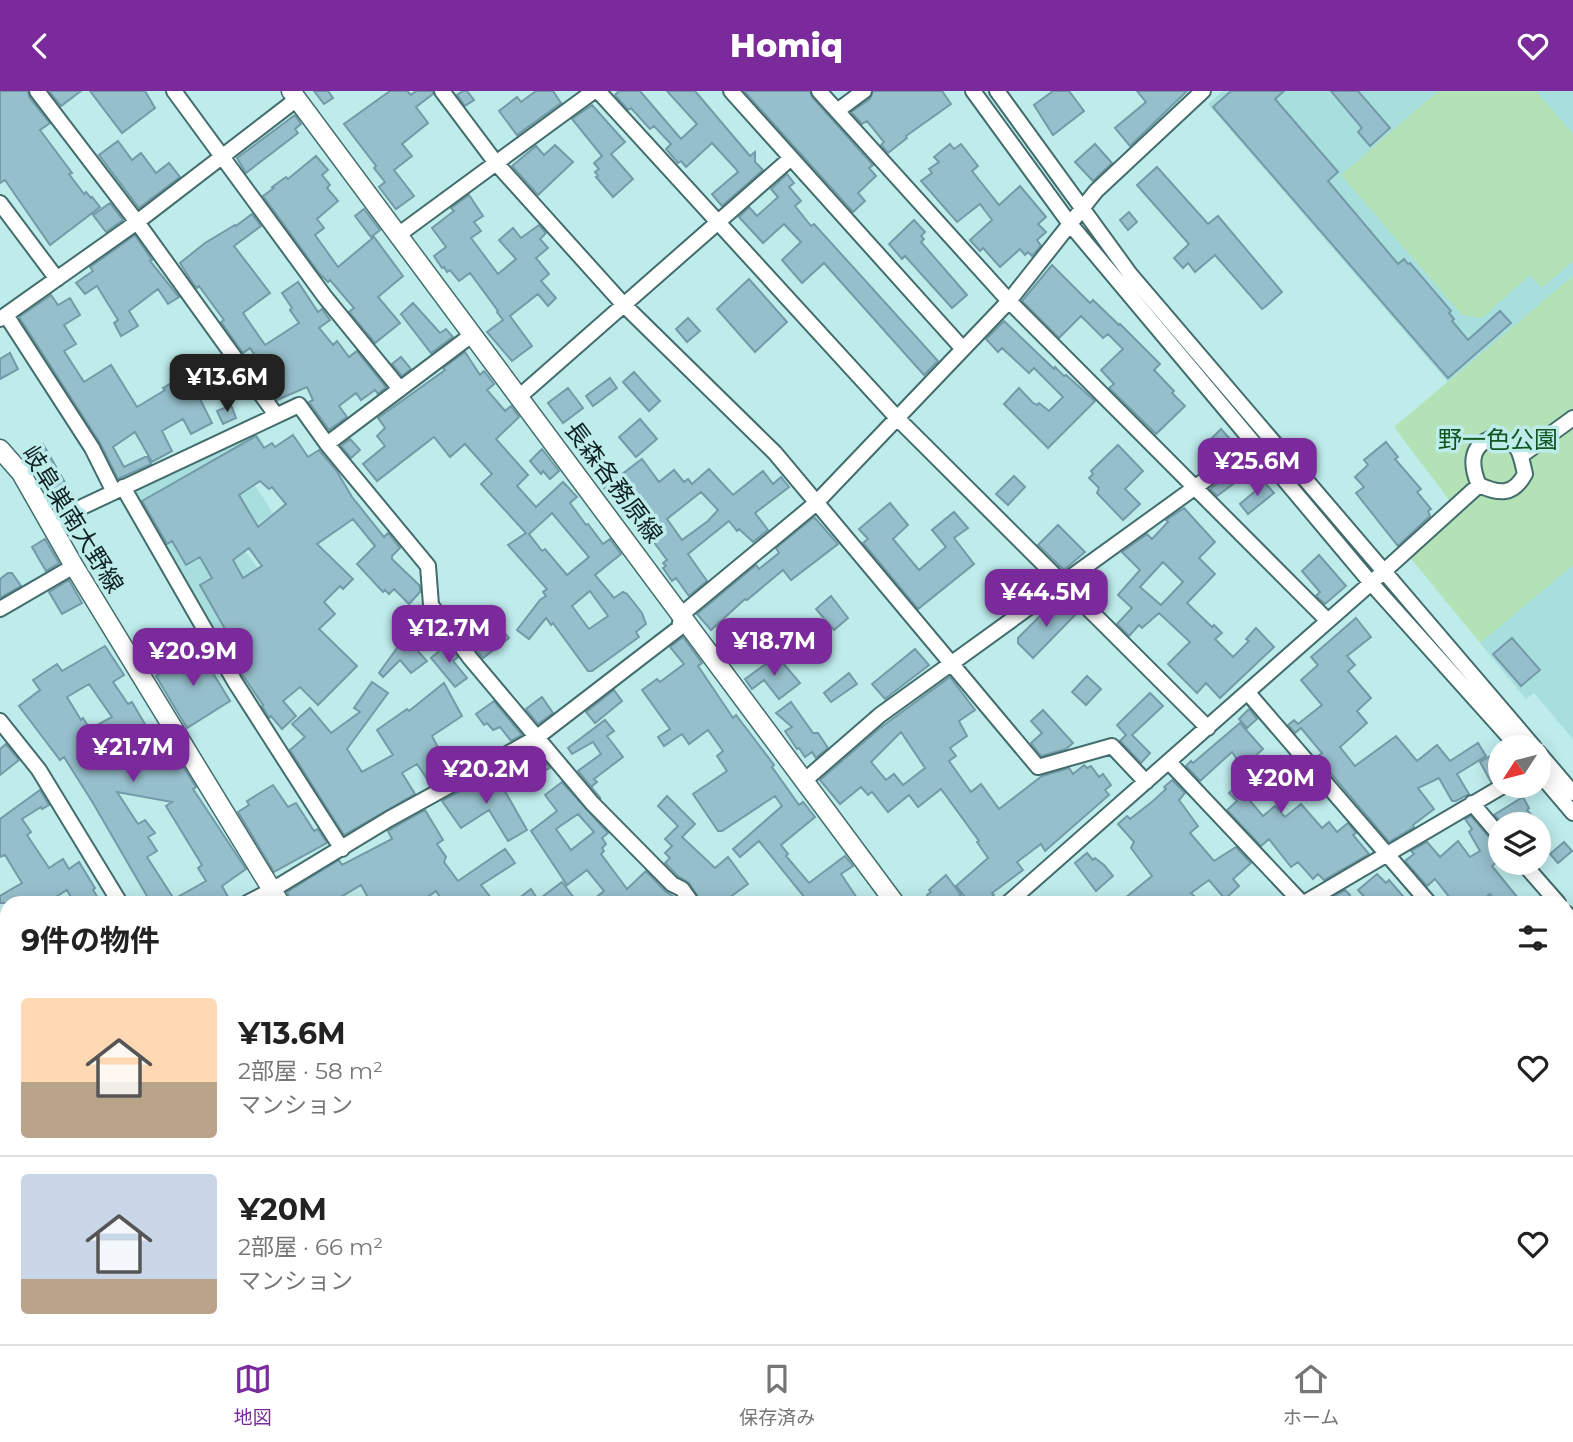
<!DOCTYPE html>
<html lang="ja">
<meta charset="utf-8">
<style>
body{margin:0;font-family:Montserrat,"Noto Sans JP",sans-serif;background:#f6f6f6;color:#222;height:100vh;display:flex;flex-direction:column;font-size:26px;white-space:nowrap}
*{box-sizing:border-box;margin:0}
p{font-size:23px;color:#767676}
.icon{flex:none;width:38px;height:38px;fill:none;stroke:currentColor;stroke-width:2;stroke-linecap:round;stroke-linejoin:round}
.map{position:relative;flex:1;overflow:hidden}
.drawer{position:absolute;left:0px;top:805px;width:1573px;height:448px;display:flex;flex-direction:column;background:#fff;border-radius:21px 21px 0 0;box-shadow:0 4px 18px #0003}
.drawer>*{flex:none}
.needle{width:46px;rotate:234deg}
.buttons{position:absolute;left:1488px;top:644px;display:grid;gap:14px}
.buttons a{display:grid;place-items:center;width:63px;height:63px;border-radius:50%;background:#fff;box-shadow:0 4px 18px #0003;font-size:35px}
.price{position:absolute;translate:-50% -60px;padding:0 16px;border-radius:14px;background:#7a2a9a;color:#fff;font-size:23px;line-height:46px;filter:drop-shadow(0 2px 4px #0008)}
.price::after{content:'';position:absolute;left:50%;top:42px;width:21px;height:16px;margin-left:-10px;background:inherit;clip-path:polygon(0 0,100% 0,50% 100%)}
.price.active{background:#222;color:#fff}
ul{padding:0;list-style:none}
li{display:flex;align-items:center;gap:21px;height:175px;padding:0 21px}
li+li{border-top:2px solid #e0e0e0}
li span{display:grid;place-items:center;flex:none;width:196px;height:140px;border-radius:7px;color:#555}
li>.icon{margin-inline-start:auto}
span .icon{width:84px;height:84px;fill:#fffc;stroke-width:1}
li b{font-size:30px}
h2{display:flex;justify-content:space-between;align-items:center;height:84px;padding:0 21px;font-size:30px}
header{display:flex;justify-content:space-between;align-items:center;height:91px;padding:0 21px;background:#7a2a9a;color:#fff;font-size:32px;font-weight:800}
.tabs{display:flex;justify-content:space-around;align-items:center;height:98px;border-top:2px solid #e0e0e0;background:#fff;font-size:19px;color:#767676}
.tabs a{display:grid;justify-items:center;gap:4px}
.tabs .active{color:#7a2a9a}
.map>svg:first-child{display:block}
</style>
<header><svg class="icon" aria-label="back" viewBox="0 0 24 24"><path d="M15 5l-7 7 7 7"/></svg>Homiq<svg class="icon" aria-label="heart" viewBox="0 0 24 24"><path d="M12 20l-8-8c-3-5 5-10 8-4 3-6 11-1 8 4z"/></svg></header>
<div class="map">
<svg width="1573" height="1253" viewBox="0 0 1573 1253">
<rect width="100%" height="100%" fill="#beeceb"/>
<!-- built -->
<path fill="#a8dfde" d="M1223 0H1573V185L1448 291 1208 13Z
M255 338 272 367 248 384 273 422 237 450 258 477 264 473 293 525 234 582 133 407 134 399Z
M1573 474V648L1534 602 1526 608 1480 552Z"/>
<!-- green -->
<path fill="#b2e2b6" d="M1438 0H1536L1573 43V170L1542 197 1530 184 1482 227 1462 224 1341 84Z
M1573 185V474L1480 552 1400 454 1450 410 1394 336Z"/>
<!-- forest -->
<path fill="#7bba82" d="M0 942 7 945V1246H209L214 1253H0Z"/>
<!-- building -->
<path fill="#96bfcc" stroke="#739aa7" stroke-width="2" fill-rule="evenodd" d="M0 0H28L29 6 50 32 40 39 72 82 69 83 84 103 86 101 91 107 92 106 100 116 50 154 5 89 0 92Z
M49 0H81L61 15Z
M90 0H145L155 17 122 42Z
M314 0H328L333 7 324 13Z
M390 0H407L411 4 416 0H433V3L416 16 428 32 402 53 412 65 394 79 414 105 396 118 379 96 385 91 374 77 376 75 344 33Z
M463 0H467L474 9 465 15 457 4Z
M536 0H553L561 12 517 44 499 20 517 6 521 11Z
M619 0H640L681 48 697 33 667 0H695L750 65 755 61V71L763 79 722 115 712 103 738 81 735 77 712 52 686 76 681 70 678 72 666 58 671 53 654 35 650 38 631 17 628 19 615 4Z
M744 0H810L812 6 873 74 869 77 876 85 858 102 865 110 853 121Z
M873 0H942L951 13 906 45 907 47 888 62 881 54 884 51 867 30 862 33 851 21 870 8Z
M1053 0H1069L1084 20 1053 44 1034 14Z
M1137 0H1187L1130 55 1115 37 1146 11Z
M1231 0H1284L1275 8 1338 81 1328 90 1398 173 1404 168 1408 173 1410 172 1451 220 1449 222 1454 228 1452 230 1468 249 1500 220 1511 232 1448 287 1213 16Z
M1331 0H1358L1390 37 1370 55 1358 41 1362 37Z
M592 14 625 51 611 63 633 88 613 106 596 86 598 85 595 81 599 78 594 72 602 65 572 28Z
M295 24 301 33 295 38 298 42 246 82 237 67Z
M118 50 132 69 141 62 156 82 169 72 180 86 139 117 99 64Z
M950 53 954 58 961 53 978 75 972 80 999 114 1020 95 1046 126 1038 133 1046 141 1037 149 1041 155 1032 165 1028 161 1025 164 1020 158 1000 176 983 157 980 160 970 149 992 129 980 113 957 131 921 90 932 82 929 78 939 71 934 66Z
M1095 53 1112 72 1093 90 1075 71Z
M555 54 573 71 538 104 512 75 536 55 544 64Z
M316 65 328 79 322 84 330 94 327 97 338 110 317 128 324 137 315 144 338 176 374 146 403 185 378 206 400 232 375 252 349 221 354 217 330 189 328 191 319 182 263 105 274 97 272 96 286 86 288 88Z
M1157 76 1208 133 1218 125 1282 201 1265 216 1262 218 1215 164 1195 181 1188 172 1183 177 1174 167 1189 153 1137 94Z
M787 83 794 92 789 96 801 110 795 115 811 135 814 133 938 270 924 284 824 172 802 192 782 169 801 151 784 133 763 152 739 126 749 116 757 125 778 106 771 98Z
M469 104 483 125 474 131 481 140 471 147 498 183 516 168 499 149 513 137 521 147 539 134 546 142 540 148 548 157 536 167 549 183 541 190 556 207 548 215 538 203 510 225 532 255 512 270 487 241 503 229 497 221 498 220 470 182 459 190 450 179 447 181 444 176 442 177 434 165 446 156 432 137 454 120 451 117Z
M110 112 123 129 106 141 93 124Z
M364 118 380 139 371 146 355 125Z
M1129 121 1137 131 1128 139 1120 129Z
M252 123 261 135 234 155 270 202 243 222 265 254 299 232 290 219 292 217 282 202 298 191 318 221 322 218 330 229 319 237 333 254 337 250 349 266 357 260 386 296 378 303 375 299 361 309 356 302 339 315 347 326 329 339 309 311 313 309 307 296 277 309 262 288 267 283 250 257 243 262 221 231 224 229 199 195 197 197 194 194 180 172 205 152 235 134 236 135Z
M914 129 925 141 921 145 924 148 921 151 967 204 952 217 905 165 902 168 889 153Z
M135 144 152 169 150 170 179 206 168 213 158 198 129 220 138 235 121 245 114 232 118 229 97 195 85 203 76 192 93 180 90 176Z
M1052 174 1090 212 1093 209 1119 234 1120 233 1160 273 1154 279 1174 300 1172 302 1185 315 1156 343 1109 297 1114 293 1101 279 1123 258 1108 243 1103 247 1081 225 1059 247 1022 210Z
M749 188 787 231 755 261 717 218Z
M51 204 58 214 70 207 80 224 64 234 76 253 64 260 84 291 111 274 137 316 165 299 163 297 203 274 210 287 194 296 212 332 191 343 183 328 162 340 172 360 152 371 135 341 113 356 124 376 147 365 151 373 118 388 100 352 19 226Z
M413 212 440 242 446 238 453 246 431 262 401 223Z
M688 227 700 240 687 251 676 238Z
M1004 230 1054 278 1055 276 1064 285 1066 284 1095 310 1048 357 1004 313 1019 297 1033 312 1037 314 1039 312 1049 320 1063 306 1034 277 1029 282 1002 257 998 261 986 248Z
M465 261 480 284 484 280 494 293 487 299 505 320 511 315 519 326 496 348 528 384 517 395 536 416 563 391 577 406 570 412 586 434 588 433 603 453 610 448 621 463 595 484 614 507 623 501 627 503 642 522 646 533 636 541 639 546 592 580H588L553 532 551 534 546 527 529 548 517 539 540 509 546 505 543 501 547 498 508 454 526 442 481 393 492 383 465 353 450 366 434 346 377 390 363 373 385 355 377 345 385 337 378 327 445 279 443 277ZM552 422 589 466 567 484 545 458 542 460 529 443ZM590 500 608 525 589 538 572 515Z
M10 262 18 278 0 288V268Z
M401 266 411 278 402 285 392 273Z
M229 275 244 297 229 307 214 285Z
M634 281 660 310 649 320 623 291Z
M610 287 617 297 593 315 586 305Z
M568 297 583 317 563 332 548 312Z
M231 314 236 327 223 333 217 320Z
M640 328 657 348 636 366 619 346Z
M1221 338 1230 348 1218 360 1208 351Z
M293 344 308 366 319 359 336 379 352 406 384 446 388 442 400 457 392 465V468L420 495V501L409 513 394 498 389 503 385 499 383 501 357 473 375 455 353 428 317 453 353 488 343 498 340 495 324 511 335 523 319 538 357 575 318 614 300 596 283 610 296 625 282 638 271 625 269 627 262 615 263 614 239 579 245 573 200 494 212 487 200 466 186 474 172 450 167 453 142 410 256 345 264 357 272 352 275 356ZM260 390 269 398 272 396 286 413 258 436 239 404ZM249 457 262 475 243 487 233 469Z
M350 348 360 359 351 367 341 355Z
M1386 351 1398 366 1395 368 1421 398 1417 401 1431 418 1428 420 1430 425 1398 455 1356 402 1364 396 1355 386 1368 374 1364 369Z
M43 353 75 409 57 417 26 363Z
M1118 354 1143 380 1125 398 1140 413 1123 429 1097 402 1099 397 1089 387 1093 383 1091 380Z
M542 358 559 380 550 388 543 380 541 383 530 370Z
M642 368 659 391 674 379 684 391 688 388 692 393 709 378 733 404 763 380 773 393 781 386 789 396 755 422 768 439 753 451 739 438 737 440 729 430 688 463 707 490 689 505 676 487 672 490 663 477 666 475 663 472 667 469 633 423 632 425 619 408 616 411 604 397ZM701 401 718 419 708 430 682 449 667 428Z
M1246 372 1252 379 1217 405 1210 398Z
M1014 385 1025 396 1008 414 996 403Z
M1265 392 1274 402 1248 423 1240 413Z
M890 412 908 434 893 448 919 479 946 456 932 439 954 421 968 437 954 447 974 473 918 518 863 452 868 448 859 438Z
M1184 417 1215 451 1199 467 1215 483 1187 512 1212 536 1214 534 1222 542 1215 548 1233 566 1249 550 1246 548 1256 537 1274 556 1220 607 1206 592 1197 602 1168 573 1190 551 1159 522 1142 537 1139 534 1129 545 1117 533 1132 517 1118 504 1140 479 1122 461 1147 443 1152 448 1168 431 1166 429ZM1163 471 1183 491 1161 514 1140 496Z
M814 426 838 453 791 489 783 479 747 509 745 508 711 539 697 523 756 474 759 478 779 462 776 457Z
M1058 434 1085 461 1064 479 1038 454Z
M45 448 59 472 46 480 32 456Z
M1319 464 1346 495 1325 513 1316 505 1320 501 1302 480Z
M8 482H12L21 495 0 507V488Z
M69 489 82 512 62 523 49 501Z
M831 505 848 527 834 539 816 518Z
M1056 511 1066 519 1071 514 1078 521 1033 567 1018 552V547L1049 516 1050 518Z
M485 519 509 547 483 567 460 538Z
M1356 527 1371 546 1347 565 1355 574 1348 580 1371 607 1357 620 1367 632 1340 656 1355 675 1396 645 1417 670 1437 654 1450 670 1478 652 1486 665 1457 683 1469 703 1456 710H1452L1439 687 1418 697 1434 718 1413 734 1414 736 1389 751 1317 666 1322 662 1301 637 1295 642 1288 634 1294 629 1298 633 1322 614 1301 589 1318 574 1311 566Z
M405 546 427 570 411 582 400 569 383 586 379 582Z
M683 546 702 572 698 575 733 627 736 624 774 674 772 676 799 714 803 711 815 726 781 754 788 763 786 765 809 792 845 765 853 775 841 783 857 807 851 812H809L759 750 740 766 733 758 782 715 775 705 722 740H718L693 703 727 680 717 665 723 660 708 639 689 653 682 643 664 655 658 646 670 638 642 599 657 588 660 591 684 573 670 556Z
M1512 547 1540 579 1521 595 1493 563Z
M448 553 458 566 453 570 467 587 455 596 431 567Z
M105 555 124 584 113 591 128 613 132 611 149 640 144 642 162 673 176 664 196 696 193 698 246 778 222 795 228 806 218 812H151L93 712 64 666 60 669 19 615 40 599 33 589 57 573 62 580ZM89 593 112 626 90 638 83 627 81 629 67 606ZM117 701 172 711 166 715 202 774 198 777 206 790 174 808 147 766 157 760 148 746 155 742 145 729 138 733Z
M197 556 230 610 187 637 156 585Z
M915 558 929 574 885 608 872 593Z
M777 565 800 592 779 608 764 589 752 598 745 588Z
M849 582 857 593 831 611 824 602Z
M1087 585 1101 598 1086 614 1072 601Z
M950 586 975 619 959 630 967 645 950 657 956 665 949 670 971 701 981 693 999 718 1042 685 1069 677 1073 683 1084 674 1087 677 1091 675 1099 686 1103 683 1111 694 1105 699 1109 704 1045 760 1041 753 1017 771 1023 779 992 802 994 804 984 812H970L956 795 988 767 977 751 979 750 941 698 918 716 909 704 888 721 872 701 868 704 861 696 840 713 820 689 880 637ZM901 641 925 677 903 694 894 683 886 689 871 671Z
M372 591 388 602 347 658 362 681 393 664 377 639 407 618 409 620 444 592 462 625 432 645 449 677 467 669 469 673 431 694 417 673 402 682 415 703 344 744 290 659 305 646 292 633 310 617 331 642 360 621 354 617Z
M614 599 622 610 595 632 586 621Z
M1150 602 1163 615 1132 644 1150 662 1141 672 1120 650 1126 644 1117 634Z
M542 606 553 622 538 633 526 618Z
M494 610 522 644 511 650 500 636 493 639 487 632 484 634 476 623Z
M791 611 813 642H818L828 657 816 667 812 661 805 666 799 657 797 658 785 640 792 636 776 622Z
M1249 618 1257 628 1247 637 1239 628Z
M1043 619 1073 652 1066 658 1041 665 1031 652 1042 642 1031 630Z
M605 629 614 640 607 645 623 666 594 688 597 691 591 696 601 708 578 680 601 663 593 651 572 663 568 657Z
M1240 632 1263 658 1253 667 1265 679 1254 689 1258 693 1245 704 1263 725 1275 715 1285 726 1301 713 1322 737 1329 731 1337 741 1348 732 1356 742 1353 744 1369 763 1324 789 1318 783 1313 788 1298 771 1291 776 1269 748 1261 755 1227 719 1237 710 1229 702 1248 685 1232 661 1200 690 1186 675 1191 670 1193 672Z
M6 653 19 669 0 684V658Z
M535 659 550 677 526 689 514 670Z
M1496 662 1500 668V686L1491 691 1480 671Z
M494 681 527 739 508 750 489 719 461 737 442 710Z
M1172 689 1185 702 1179 709 1198 735 1190 742 1214 770 1236 756 1251 772 1233 788 1239 795 1225 808 1209 789 1191 802 1201 812H1119L1152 785 1131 757 1134 751 1118 733 1127 725 1130 728 1153 710 1166 698 1164 696Z
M562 691 608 742 602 747 606 753 602 757 604 760 601 763 627 798 646 780 665 800 677 808 672 812H589L604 800 587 779 567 794 531 740 557 720 545 704ZM578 723 594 741 571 759 556 738Z
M273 694 288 716 296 712 314 740 318 738 327 752 274 781 238 721 249 714 247 710Z
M40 699 49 714 42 718 41 716 22 728 31 741 27 744 49 777 63 768 69 778 79 771 95 797 93 799 101 812H74L67 799 46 812H0V805L22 792 5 764 0 766V728Z
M667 705 695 733 682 746 715 777 728 766 748 793 722 812H702L689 792 678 785 665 772 670 767 665 762 672 755 665 748 678 735 658 715Z
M1523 706 1529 717 1527 719 1539 733H1503L1494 724Z
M425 719 443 749 437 753 446 766 444 771 458 790 505 758 515 772 481 794 495 812H444L436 800 419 812H371L361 794 331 812H292L287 801 339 769 342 774 392 748 388 740Z
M1471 725 1493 751 1500 754V768L1492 775 1522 812H1497L1490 803 1479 812H1454L1435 788 1427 795 1405 770 1414 763 1411 760 1427 751 1440 766 1458 750 1470 766 1480 760 1469 741 1472 738 1465 728Z
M1564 751 1572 760 1558 772 1550 763Z
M1087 762 1093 769 1095 767 1104 774 1113 785 1096 800 1075 772Z
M1377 783 1386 792 1389 789 1409 812H1370L1358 799Z
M946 784 961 804 950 812H933L927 804 931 801 929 799Z
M562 791 578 812H560L557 808 551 812H527L522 805 531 798 538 809Z
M1345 799 1350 804 1341 812H1323Z"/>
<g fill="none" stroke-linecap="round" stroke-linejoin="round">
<defs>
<path id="minor" d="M37 0 137 131 276 324
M174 0 325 206 400 298
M442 0 496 72 623 213 775 362 1038 676 1112 655 1146 691
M598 0 898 328 1208 637
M731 0 963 258
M819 0 1009 210 1328 530
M973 0 1070 133 1371 492 1518 656
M997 0 1130 183 1534 656
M837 20 864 0
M0 112 57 188
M398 144 594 0
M6 224 92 357 114 401
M0 228 137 131 297 8
M520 305 791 67
M1490 348C1520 350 1519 357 1525 383 1513 405 1499 403 1479 394 1471 376 1469 356 1490 348Z
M327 353 473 243
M1522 364 1573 327
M123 396 235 591 342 758
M48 432 299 314 327 353 428 475 431 514 470 567 592 712 672 793 682 798 692 812
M0 518 74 475
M1248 602 1429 812
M0 630 39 679 120 812
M1538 661 1573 702
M1169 671 1302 812
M1538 681 1573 722
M804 690 880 624 1255 353
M1472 712 1500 745
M1523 772 1558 812
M247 812 272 799 389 728 536 647 679 537 682 523 815 413 1009 210 1096 100 1203 0
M1008 812 1371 492 1479 394
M1304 812 1503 695
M1566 822 1573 830
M0 856 7 866
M1566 972 1573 979
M1566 1029 1573 1024
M1566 1133 1573 1154
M372 1246 376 1253
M1482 1246 1487 1253
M923 1253 938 1246
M1286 1253 1295 1246"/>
<path id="major" d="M291 0 895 812
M0 358 21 382 74 475 280 812
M549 1246 554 1253
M1244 1246 1248 1253"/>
</defs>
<!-- minor casing -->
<use href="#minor" stroke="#436d6d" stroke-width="18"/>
<!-- major casing -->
<use href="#major" stroke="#436d6d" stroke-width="21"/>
<!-- minor -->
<use href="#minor" stroke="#fff" stroke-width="14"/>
<!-- major -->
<use href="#major" stroke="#fff" stroke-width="18"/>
</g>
<g text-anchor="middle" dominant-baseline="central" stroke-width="7" stroke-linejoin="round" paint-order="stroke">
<!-- park labels -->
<g font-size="24" fill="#115621" stroke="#beeceb">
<text x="1498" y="348">野一色公園</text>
</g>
<!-- street labels -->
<g font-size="24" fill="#0f2121" stroke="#beeceb">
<text transform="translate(614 391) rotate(53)">長森各務原線</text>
<text transform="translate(73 428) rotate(58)">岐阜巣南大野線</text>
</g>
</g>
</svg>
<div class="buttons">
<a><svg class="needle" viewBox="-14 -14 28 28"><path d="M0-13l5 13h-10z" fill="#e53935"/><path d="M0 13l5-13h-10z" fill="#767676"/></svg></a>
<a><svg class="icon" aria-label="layers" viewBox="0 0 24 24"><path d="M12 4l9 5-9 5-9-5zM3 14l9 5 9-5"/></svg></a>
</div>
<b class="price active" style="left:227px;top:323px">¥13.6M</b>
<b class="price" style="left:1257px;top:407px">¥25.6M</b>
<b class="price" style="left:1046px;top:538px">¥44.5M</b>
<b class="price" style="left:449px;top:574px">¥12.7M</b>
<b class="price" style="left:774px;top:587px">¥18.7M</b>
<b class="price" style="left:193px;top:597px">¥20.9M</b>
<b class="price" style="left:133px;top:693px">¥21.7M</b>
<b class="price" style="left:486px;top:715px">¥20.2M</b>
<b class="price" style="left:1281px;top:724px">¥20M</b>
<section class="drawer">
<h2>9件の物件<svg class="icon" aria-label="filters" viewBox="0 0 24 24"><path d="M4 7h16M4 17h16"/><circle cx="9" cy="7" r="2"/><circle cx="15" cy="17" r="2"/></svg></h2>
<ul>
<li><span style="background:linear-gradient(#ffd9b3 60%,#b9a48a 0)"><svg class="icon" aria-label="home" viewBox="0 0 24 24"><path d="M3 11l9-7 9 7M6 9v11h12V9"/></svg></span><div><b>¥13.6M</b><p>2部屋 · 58 m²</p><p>マンション</p></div><svg class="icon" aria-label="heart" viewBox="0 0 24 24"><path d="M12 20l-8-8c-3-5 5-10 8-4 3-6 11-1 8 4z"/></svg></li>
<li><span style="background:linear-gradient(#c9d6e8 75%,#b9a48a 0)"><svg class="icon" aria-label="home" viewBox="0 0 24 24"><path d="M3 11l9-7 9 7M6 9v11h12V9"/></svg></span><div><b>¥20M</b><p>2部屋 · 66 m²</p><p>マンション</p></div><svg class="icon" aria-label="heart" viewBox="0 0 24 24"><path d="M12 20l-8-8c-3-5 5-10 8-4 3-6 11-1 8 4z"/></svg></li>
</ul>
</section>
</div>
<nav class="tabs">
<a class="active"><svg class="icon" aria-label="map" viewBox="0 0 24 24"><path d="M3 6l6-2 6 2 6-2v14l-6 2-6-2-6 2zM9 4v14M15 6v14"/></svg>地図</a>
<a><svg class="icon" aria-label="saved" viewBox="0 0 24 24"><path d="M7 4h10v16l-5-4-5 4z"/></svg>保存済み</a>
<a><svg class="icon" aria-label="home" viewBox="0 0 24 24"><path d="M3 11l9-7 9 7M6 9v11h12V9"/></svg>ホーム</a>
</nav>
